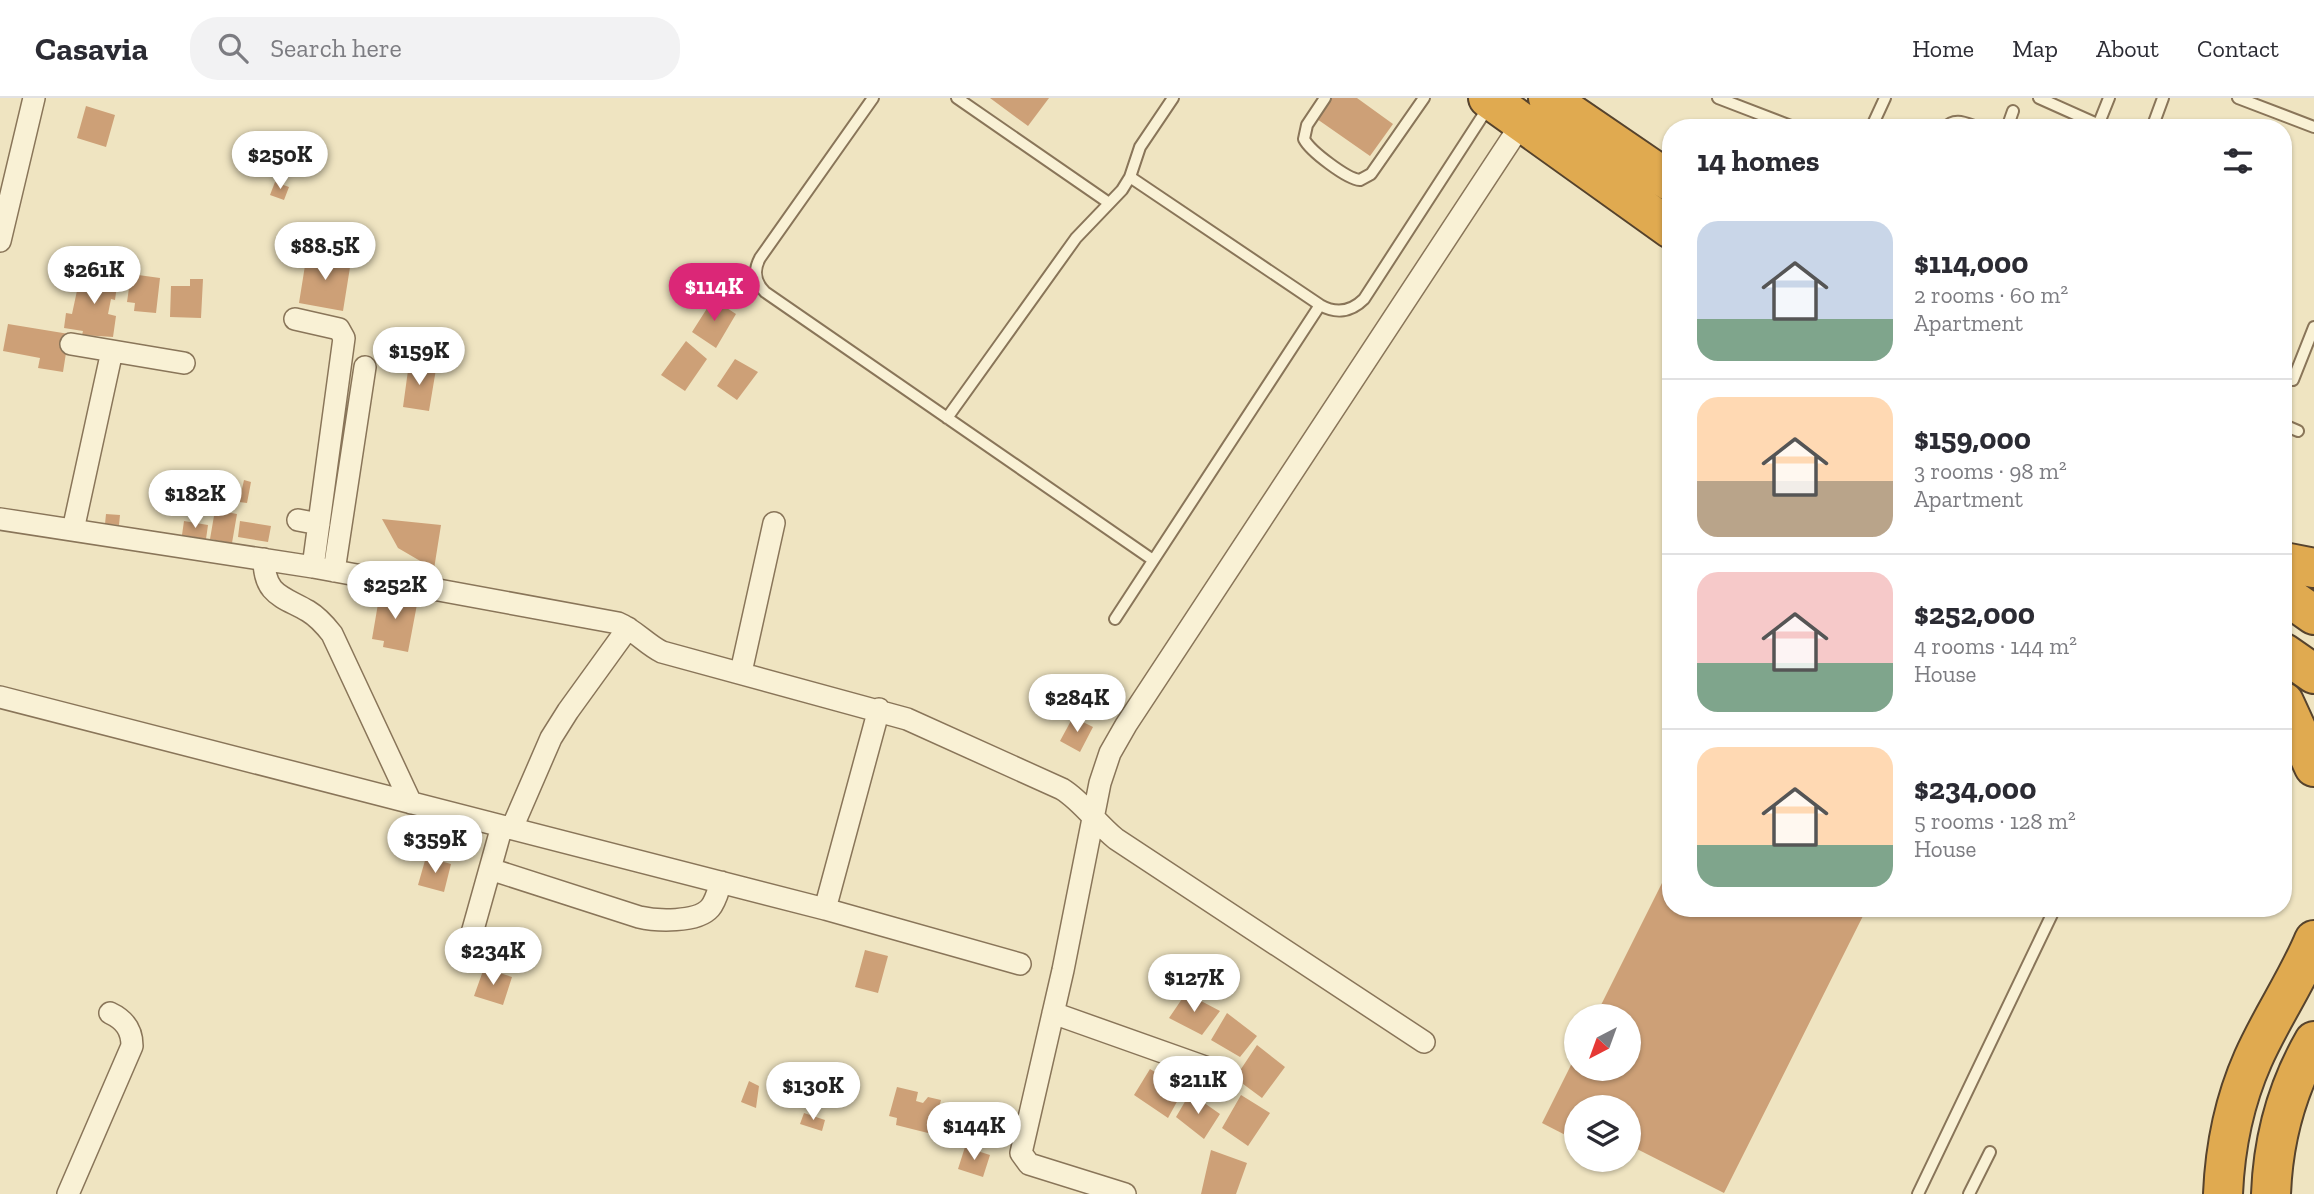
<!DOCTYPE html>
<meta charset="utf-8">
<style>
body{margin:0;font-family:"Zilla Slab",serif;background:#f2f2f3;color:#2b2b33;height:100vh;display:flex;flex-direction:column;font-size:26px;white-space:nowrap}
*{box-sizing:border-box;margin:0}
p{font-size:23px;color:#7c7c81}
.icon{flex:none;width:38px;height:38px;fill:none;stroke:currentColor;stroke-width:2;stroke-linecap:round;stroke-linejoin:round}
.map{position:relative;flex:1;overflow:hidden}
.drawer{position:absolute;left:1662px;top:21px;width:630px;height:798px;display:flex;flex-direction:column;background:#fff;border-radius:28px;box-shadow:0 2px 5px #0004}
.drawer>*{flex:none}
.needle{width:46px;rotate:221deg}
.controls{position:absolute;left:1564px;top:906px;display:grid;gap:14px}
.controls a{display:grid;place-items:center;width:77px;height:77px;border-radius:50%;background:#fff;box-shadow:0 2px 5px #0004;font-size:35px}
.price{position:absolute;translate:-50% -60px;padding:0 16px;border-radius:24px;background:#fff;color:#222;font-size:23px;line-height:46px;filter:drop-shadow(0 2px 4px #0008)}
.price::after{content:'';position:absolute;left:50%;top:42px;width:21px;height:16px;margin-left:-10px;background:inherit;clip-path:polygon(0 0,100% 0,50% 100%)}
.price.active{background:#db2777;color:#fff}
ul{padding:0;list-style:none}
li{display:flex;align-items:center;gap:21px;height:175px;padding:0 35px}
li+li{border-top:2px solid #e1e1e2}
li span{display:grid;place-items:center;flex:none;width:196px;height:140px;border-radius:21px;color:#555}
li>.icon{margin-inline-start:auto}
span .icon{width:84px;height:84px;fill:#fffc;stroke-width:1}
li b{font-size:30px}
h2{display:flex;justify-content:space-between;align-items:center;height:84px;padding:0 35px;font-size:30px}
header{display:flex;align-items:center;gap:42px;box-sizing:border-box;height:98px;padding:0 35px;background:#fff;border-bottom:2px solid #e1e1e2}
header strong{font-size:33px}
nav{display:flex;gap:38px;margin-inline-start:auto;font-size:24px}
.search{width:490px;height:63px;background:#f2f2f3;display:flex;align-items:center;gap:18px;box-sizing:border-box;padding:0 24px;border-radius:28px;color:#7c7c81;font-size:26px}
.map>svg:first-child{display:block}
</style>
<header>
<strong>Casavia</strong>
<div class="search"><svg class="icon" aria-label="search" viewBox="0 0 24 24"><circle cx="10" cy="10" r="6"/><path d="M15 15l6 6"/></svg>Search here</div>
<nav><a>Home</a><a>Map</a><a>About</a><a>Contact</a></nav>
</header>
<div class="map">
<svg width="2314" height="1096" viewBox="0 0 2314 1096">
<rect width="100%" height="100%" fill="#efe4c1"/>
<!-- building -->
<path fill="#cda077" d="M990 0H1049L1028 28Z
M1331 0H1357L1393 26 1370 58 1317 21Z
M86 8 115 17 106 49 77 40Z
M275 84 289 89 284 102 270 97Z
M307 155 351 163 343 213 299 205Z
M81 174 118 180 115 202 111 201 108 216 116 218 113 239 82 237 83 233 64 230 66 215 72 216Z
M131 176 160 180 156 215 134 213 135 205 127 204Z
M190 181H203L201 220 170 219 171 188H190Z
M713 201 736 216 716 250 692 234Z
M8 226 69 236 63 274 38 270 40 260 3 253Z
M686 243 707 261 685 293 661 277Z
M735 261 758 274 737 302 717 288Z
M409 265 436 271 429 313 403 309Z
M244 382 251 384 247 405 239 404Z
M215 412 237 416 232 445 210 441Z
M106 416 120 417 119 427 105 426Z
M382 421 441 427 434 471 398 450Z
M184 423 208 427 206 441 182 437Z
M240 423 271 428 268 444 238 439Z
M380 494 418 501 408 554 383 549 384 543 372 541Z
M1073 619 1093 629 1080 654 1060 643Z
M426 759 451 766 444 794 418 787Z
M1671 767V810H1749L1765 818 1768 810H1867L1724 1095 1629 1047V1010H1577V1043L1542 1025 1577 955V971H1629V919H1595Z
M865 852 888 858 878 895 855 889Z
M484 870 512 879 503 907 474 898Z
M1186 895 1220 913 1202 937 1169 920Z
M1227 915 1257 938 1240 959 1211 942Z
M1257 947 1285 969 1262 1000 1235 980Z
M1150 971 1184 991 1168 1020 1134 997Z
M749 983 759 988 756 1010 741 1004Z
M897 989 918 994 916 1003 923 1005 928 999 941 1002 932 1036 896 1027 897 1020 889 1018Z
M1190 995 1220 1016 1204 1041 1176 1019Z
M1241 997 1270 1015 1248 1048 1222 1030Z
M804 1015 825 1022 822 1033 800 1026Z
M965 1049 990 1057 983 1079 958 1071Z
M1211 1052 1247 1065 1236 1096H1201Z"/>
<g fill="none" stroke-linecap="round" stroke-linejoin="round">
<defs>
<path id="lane" d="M873 0 760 160C753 173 755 184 765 194L1153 462
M957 0 1109 105
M1325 0 1307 27 1304 41C1310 53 1347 81 1360 82L1371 76 1424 0
M1718 0 1796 30
M2039 0 2106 30
M2238 0 2314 29
M1868 30 1873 26 1885 0
M1945 30C1955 18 1967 26 1980 30
M2007 30 2013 13
M2097 30 2109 0
M2152 30 2163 0
M1130 79 1320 207C1336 216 1351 214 1364 201L1489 8
M2293 282 2314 229
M947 320 1076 140 1122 92 1130 79 1140 49 1173 0
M2284 327 2298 333
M1115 521 1320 207
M1918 1096 2055 810
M1969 1096 1990 1054"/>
<path id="street" d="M0 143 34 0
M295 221 339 231 344 240 313 469
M71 246 184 265
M0 421 313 469 618 525C635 532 646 546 662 554L907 621 1062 691C1083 704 1096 725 1116 741L1424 944
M298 422 319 426
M73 432 112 253
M264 461C264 497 282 498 308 513 318 519 325 527 332 536L411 705
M334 473 365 269
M741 574 774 425
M0 599 825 811 1020 866
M512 730 551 640 568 613 628 530
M490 771 639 819C656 823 697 825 710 810 716 803 718 793 721 784
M825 811 879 611
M467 853 502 728
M1053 915 1205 969
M68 1096 132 948C132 932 125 922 110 915
M1125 1096 1029 1066 1021 1055 1063 872 1100 685 1110 655 1126 627 1522 25"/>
<path id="highway" d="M1488 0 1671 131
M1548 0 1671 84
M2284 464 2314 470
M2284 496 2314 517
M2284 555 2314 576
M2284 604 2314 669
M2223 1096C2225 1049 2234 1004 2253 961 2271 920 2297 883 2314 842
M2271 1096C2273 1042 2287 990 2314 943"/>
</defs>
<!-- lane casing -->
<use href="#lane" stroke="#897559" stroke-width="14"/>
<!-- street casing -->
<use href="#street" stroke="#897559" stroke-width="24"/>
<!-- highway casing -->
<use href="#highway" stroke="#56432d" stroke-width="42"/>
<!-- lane -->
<use href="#lane" stroke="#f9f1d5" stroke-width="10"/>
<!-- street -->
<use href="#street" stroke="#f9f1d5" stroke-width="21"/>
<!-- highway -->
<use href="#highway" stroke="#e0aa50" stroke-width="38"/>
</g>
</svg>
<div class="controls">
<a><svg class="needle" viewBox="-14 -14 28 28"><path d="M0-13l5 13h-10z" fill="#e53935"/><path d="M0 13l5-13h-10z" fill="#7c7c81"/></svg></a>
<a><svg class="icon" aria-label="layers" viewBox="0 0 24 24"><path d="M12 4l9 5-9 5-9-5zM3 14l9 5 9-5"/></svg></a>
</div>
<b class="price" style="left:280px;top:93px">$250K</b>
<b class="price" style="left:325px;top:184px">$88.5K</b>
<b class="price" style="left:94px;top:208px">$261K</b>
<b class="price active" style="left:714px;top:225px">$114K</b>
<b class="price" style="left:419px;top:289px">$159K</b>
<b class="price" style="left:195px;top:432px">$182K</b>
<b class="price" style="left:395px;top:523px">$252K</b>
<b class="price" style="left:1077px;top:636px">$284K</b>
<b class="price" style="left:435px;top:777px">$359K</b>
<b class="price" style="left:493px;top:889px">$234K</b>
<b class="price" style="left:1194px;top:916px">$127K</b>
<b class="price" style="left:1198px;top:1018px">$211K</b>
<b class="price" style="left:813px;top:1024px">$130K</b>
<b class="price" style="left:974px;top:1064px">$144K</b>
<section class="drawer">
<h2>14 homes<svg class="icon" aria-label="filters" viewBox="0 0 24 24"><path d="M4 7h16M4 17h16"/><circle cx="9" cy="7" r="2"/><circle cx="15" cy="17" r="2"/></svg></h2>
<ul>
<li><span style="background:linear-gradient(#c9d6e8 70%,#7fa58c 0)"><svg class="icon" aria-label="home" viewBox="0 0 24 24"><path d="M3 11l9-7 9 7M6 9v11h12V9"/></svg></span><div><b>$114,000</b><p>2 rooms · 60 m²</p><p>Apartment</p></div></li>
<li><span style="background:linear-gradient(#ffd9b3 60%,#b9a48a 0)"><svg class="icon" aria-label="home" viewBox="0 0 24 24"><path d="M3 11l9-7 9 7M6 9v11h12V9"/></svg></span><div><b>$159,000</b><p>3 rooms · 98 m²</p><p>Apartment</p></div></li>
<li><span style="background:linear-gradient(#f6c9c9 65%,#7fa58c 0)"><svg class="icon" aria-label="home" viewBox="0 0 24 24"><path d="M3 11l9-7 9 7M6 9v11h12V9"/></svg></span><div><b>$252,000</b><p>4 rooms · 144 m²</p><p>House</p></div></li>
<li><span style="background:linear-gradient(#ffd9b3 70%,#7fa58c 0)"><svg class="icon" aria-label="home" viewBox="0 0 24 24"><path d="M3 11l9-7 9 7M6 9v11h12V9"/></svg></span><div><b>$234,000</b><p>5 rooms · 128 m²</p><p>House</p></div></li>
</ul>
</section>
</div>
